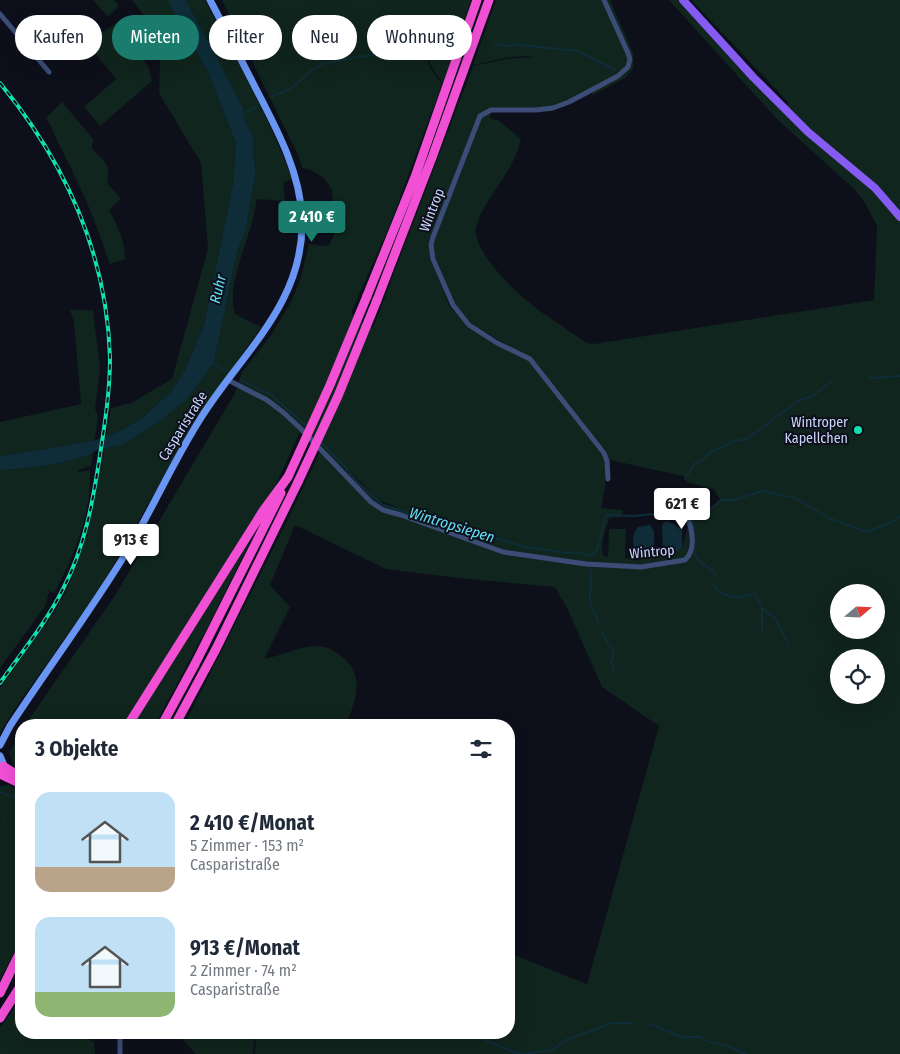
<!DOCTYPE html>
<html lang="de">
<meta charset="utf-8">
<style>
body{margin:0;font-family:"Fira Sans Condensed",sans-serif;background:#f6f6f7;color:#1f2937;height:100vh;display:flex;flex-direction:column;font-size:19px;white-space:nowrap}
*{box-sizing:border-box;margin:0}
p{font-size:16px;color:#747a83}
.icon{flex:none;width:28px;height:28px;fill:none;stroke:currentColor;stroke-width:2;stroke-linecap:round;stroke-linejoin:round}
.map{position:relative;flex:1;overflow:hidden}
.sheet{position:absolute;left:15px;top:719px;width:500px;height:320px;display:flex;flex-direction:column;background:#fff;border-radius:20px;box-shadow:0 5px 20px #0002}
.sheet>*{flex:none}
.guide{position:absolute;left:15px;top:15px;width:500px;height:45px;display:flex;gap:10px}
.needle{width:32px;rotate:71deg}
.controls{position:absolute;left:830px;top:584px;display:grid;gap:10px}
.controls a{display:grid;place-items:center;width:55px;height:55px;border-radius:50%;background:#fff;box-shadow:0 5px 20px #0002;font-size:25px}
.price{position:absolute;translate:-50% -42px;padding:0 11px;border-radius:5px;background:#fff;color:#222;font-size:16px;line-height:32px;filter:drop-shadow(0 1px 2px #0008)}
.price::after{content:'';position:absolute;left:50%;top:30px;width:15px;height:11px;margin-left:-8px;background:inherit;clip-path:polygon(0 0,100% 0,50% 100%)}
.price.selected{background:#197c6d;color:#fff}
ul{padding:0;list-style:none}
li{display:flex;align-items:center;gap:15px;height:125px;padding:0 20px}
li span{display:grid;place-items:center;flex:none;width:140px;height:100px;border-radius:15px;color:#555}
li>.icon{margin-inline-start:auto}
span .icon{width:60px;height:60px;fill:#fffc;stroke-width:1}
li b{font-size:21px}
h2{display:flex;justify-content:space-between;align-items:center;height:60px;padding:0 20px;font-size:21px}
.chip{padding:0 18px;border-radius:22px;background:#fff;box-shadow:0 5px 20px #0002;font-size:18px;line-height:45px}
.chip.selected{background:#197c6d;color:#fff}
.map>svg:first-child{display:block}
</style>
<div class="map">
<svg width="900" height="1054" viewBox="0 0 900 1054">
<rect width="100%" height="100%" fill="#0d0f1b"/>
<!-- green -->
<path fill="#10251d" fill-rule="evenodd" d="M93 0H114L119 6 108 17Z
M132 0H167L208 72 236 144 233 184 204 325 186 368 171 392 142 418 118 432 106 436 111 408 131 403 172 379 208 249 201 163 159 93 161 37Z
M186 0H205C236 59 269 116 292 179L283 183 285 201 257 199C255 208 254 218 251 226 244 250 227 289 235 314L261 327 227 377 169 468 99 590 16 707 0 733V688L52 615 67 590 87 534 104 449 122 445 156 424 170 411 214 362 237 252 246 229 256 171 253 152V135L246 123 243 108Z
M222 0H471L464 22C432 15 419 34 429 64 431 71 438 78 442 84L390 225 351 313 365 325 373 328 473 66 506 59 535 57C515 54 493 61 473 65L496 0H610L633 53V69L625 78 593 95 592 93 589 92 554 106 537 109 483 111 484 117 490 113V119L498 120 521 139C519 146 517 154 513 161 504 181 480 207 476 228 472 248 510 287 525 299 542 314 563 326 581 339L587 343 594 344 874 300 877 226 865 203 854 189 776 118 669 0H678L732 60 782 111 789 103 691 0H900V1054H255L256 1033 509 1032V953L587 984 659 726 602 687 568 610 555 587 458 578 386 569 295 525 270 585 290 607 264 659C280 656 301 646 317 646 326 646 334 650 341 656 366 675 356 700 346 725H184L287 521 320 452 300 432 273 491 125 725H25L114 597 235 393 242 372 271 335 292 300 301 277 309 244 324 246 329 245 334 235 332 190 324 178 311 170 302 168 298 155ZM435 256 456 308 474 326 532 359 606 451 610 460 687 477 686 482 714 489 720 500 706 515 692 511 682 548 673 555H654L639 560 625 558 626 529H609L608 557 604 556C599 544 606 530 609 518L621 517 623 510 601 508C605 490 609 471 602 454L530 361 471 329 450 307 430 258ZM297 416 378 500 399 508 380 504ZM839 592H876V630H839ZM839 658H876V695H839Z
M121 20 133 34 130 42 149 68 152 81 100 126 84 107 116 79 93 51 95 37Z
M451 20 463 23 443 84C439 78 435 73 432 67 426 58 425 37 432 28 437 23 444 22 451 20Z
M62 102 93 139 92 149C106 162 111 164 107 183L121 199 109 210C118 226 125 241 125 259L110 264C105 252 102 240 97 228 87 200 73 173 60 146 54 136 53 128 46 118Z
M70 310H93L100 368 95 408 98 417 91 466 78 470V472L90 470C92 514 74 556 54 593L49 591 46 605 0 668V470C32 468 62 465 92 454L93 440 58 447 0 456V422L81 404 74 322Z
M254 534 212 619 155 725H132L205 609Z
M21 732V769L14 766 9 752Z
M8 785 21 791V940L0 980V823L1 821 0 820V786Z
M21 998V1032L78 1033 94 1042 95 1054H0V1028Z
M177 1033H255L253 1054H196Z"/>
<!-- water -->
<path fill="#0e2d39" d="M167 0H186L243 108 246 123 253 135V152L256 171 246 229 237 252 214 362 187 399 156 424 122 445 104 449 106 436 118 432 142 418 171 392 186 368 204 325 233 184 236 144 208 72Z
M94 440 92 454C62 465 32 468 0 470V456L58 447Z
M668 521 682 529V548L673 555 663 556 662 526 664 522Z
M650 525 654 531V555L639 560 635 559 633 541 634 533 638 527Z"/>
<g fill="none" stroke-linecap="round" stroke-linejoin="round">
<!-- stream -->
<path stroke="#0e2d39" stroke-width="2" d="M495 44 510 46 514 44 519 45 578 51 615 70
M272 97 293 87 312 70 322 64 364 56 426 51
M242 114 256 107
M213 363 226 371
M869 378 900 376
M241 380 270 394 308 427
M321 442 347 469 357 482 383 505 449 526 462 528 525 547 568 553 576 552 590 555 595 554 598 547 605 518 607 515 634 516 682 511
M685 479 695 463 701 461 712 451 726 446 730 442 747 439 796 402 814 395 833 380
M688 489 686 505 693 518 694 532
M688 508 706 513 721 500H734L762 491 795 498 829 518 867 532 892 522 900 516
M694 547C695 562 703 564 714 571L716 576
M591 570 590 602 598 622
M714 585C719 594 731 598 741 597 746 597 749 594 754 594L761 604 762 608 775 618 789 645
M762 608V630
M602 632 614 653 611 663 614 671
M0 792 21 800
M650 1024 682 1037H701L709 1042 727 1046 746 1054
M466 1032 513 1052 522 1054 552 1050 566 1040 612 1023H632"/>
<!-- river -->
<path stroke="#0e2d39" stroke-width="10" d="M82 450 118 438"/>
<!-- street -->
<path stroke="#3b4d77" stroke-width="5" d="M604 0 628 53 630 59 628 67 618 76 569 102 553 108 536 110H491L480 116 433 237 431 245 433 259 453 305 469 325 497 343 530 359 604 453 607 461 608 479
M0 14 49 72
M228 380 267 400 284 413 300 428 371 502 383 510 401 515 503 552 586 564 641 567 685 560C700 546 689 519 682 504
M120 1032V1054"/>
<!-- secondary -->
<path stroke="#6a96f3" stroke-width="7" d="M0 745 10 726C48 668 90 612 126 553 152 510 172 464 199 421 240 354 305 304 302 218 300 170 275 126 254 85 240 57 225 28 210 0
M0 756 3 763 2 769"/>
<!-- primary -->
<path stroke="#865bf2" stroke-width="8" d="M683 0 753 77 808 132 875 188 900 217"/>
<!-- highway -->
<path stroke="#f150d5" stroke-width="9" d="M367 296 415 177 477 0
M377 300 433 155 489 0
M128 725 263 511 288 477
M162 725 195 664 281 493
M175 725 216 649 298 482
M3 766 21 777
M0 774 21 784
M0 993 21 950
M0 1018 21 985"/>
<defs>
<path id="rail" d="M0 83C65 162 107 254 110 358 110 390 105 423 100 455 93 501 85 547 63 589 46 623 22 652 0 683"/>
</defs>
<!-- rail casing -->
<use href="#rail" stroke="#12e1ae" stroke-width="4"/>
<!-- rail -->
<use href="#rail" stroke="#0d0f1b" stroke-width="2" stroke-dasharray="5.5" stroke-linecap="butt"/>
<!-- highway-bridge -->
<path stroke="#f150d5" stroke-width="9" d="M288 477 330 385 367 296
M298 482 338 396 377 300"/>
</g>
<!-- markers -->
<circle fill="#12e1ae" stroke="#0d0f1b" stroke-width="2" cx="858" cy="430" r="5"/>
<g text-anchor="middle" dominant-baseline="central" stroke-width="4" stroke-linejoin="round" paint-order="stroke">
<!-- street labels -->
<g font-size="14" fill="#cbd6fb" stroke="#0d0f1b">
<text transform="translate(432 210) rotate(-69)">Wintrop</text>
<text transform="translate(183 426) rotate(-58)">Casparistraße</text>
<text transform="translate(652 552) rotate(-5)">Wintrop</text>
</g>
<!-- poi labels -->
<g font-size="14" fill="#cbd6fb" stroke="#0d0f1b" text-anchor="end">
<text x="848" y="422">Wintroper<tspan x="848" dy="16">Kapellchen</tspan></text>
</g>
<!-- water labels -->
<g font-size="15" font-style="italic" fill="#61e1f3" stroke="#0d0f1b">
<text transform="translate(218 289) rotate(-77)">Ruhr</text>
<text transform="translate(452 525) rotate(17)">Wintropsiepen</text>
</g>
</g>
</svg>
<div class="controls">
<a><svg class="needle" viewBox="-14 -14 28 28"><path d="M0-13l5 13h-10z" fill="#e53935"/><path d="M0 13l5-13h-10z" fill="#747a83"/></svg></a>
<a><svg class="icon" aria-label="locate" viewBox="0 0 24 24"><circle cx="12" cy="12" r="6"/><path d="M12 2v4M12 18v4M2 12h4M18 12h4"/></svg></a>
</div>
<b class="price selected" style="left:312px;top:243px">2 410 €</b>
<b class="price" style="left:682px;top:530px">621 €</b>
<b class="price" style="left:131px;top:566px">913 €</b>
<div class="guide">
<a class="chip">Kaufen</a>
<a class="chip selected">Mieten</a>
<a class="chip">Filter</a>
<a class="chip">Neu</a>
<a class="chip">Wohnung</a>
</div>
<section class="sheet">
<h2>3 Objekte<svg class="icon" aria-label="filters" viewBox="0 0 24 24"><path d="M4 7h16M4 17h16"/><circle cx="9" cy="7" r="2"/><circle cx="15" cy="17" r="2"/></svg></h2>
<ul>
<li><span style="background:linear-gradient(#bfe0f5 75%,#b9a48a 0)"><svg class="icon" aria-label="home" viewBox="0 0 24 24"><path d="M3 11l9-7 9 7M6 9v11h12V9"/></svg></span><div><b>2 410 €/Monat</b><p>5 Zimmer · 153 m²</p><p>Casparistraße</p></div></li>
<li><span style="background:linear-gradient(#bfe0f5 75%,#8fb573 0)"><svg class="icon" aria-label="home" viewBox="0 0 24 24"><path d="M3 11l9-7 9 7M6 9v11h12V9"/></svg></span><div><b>913 €/Monat</b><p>2 Zimmer · 74 m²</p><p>Casparistraße</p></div></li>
</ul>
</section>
</div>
